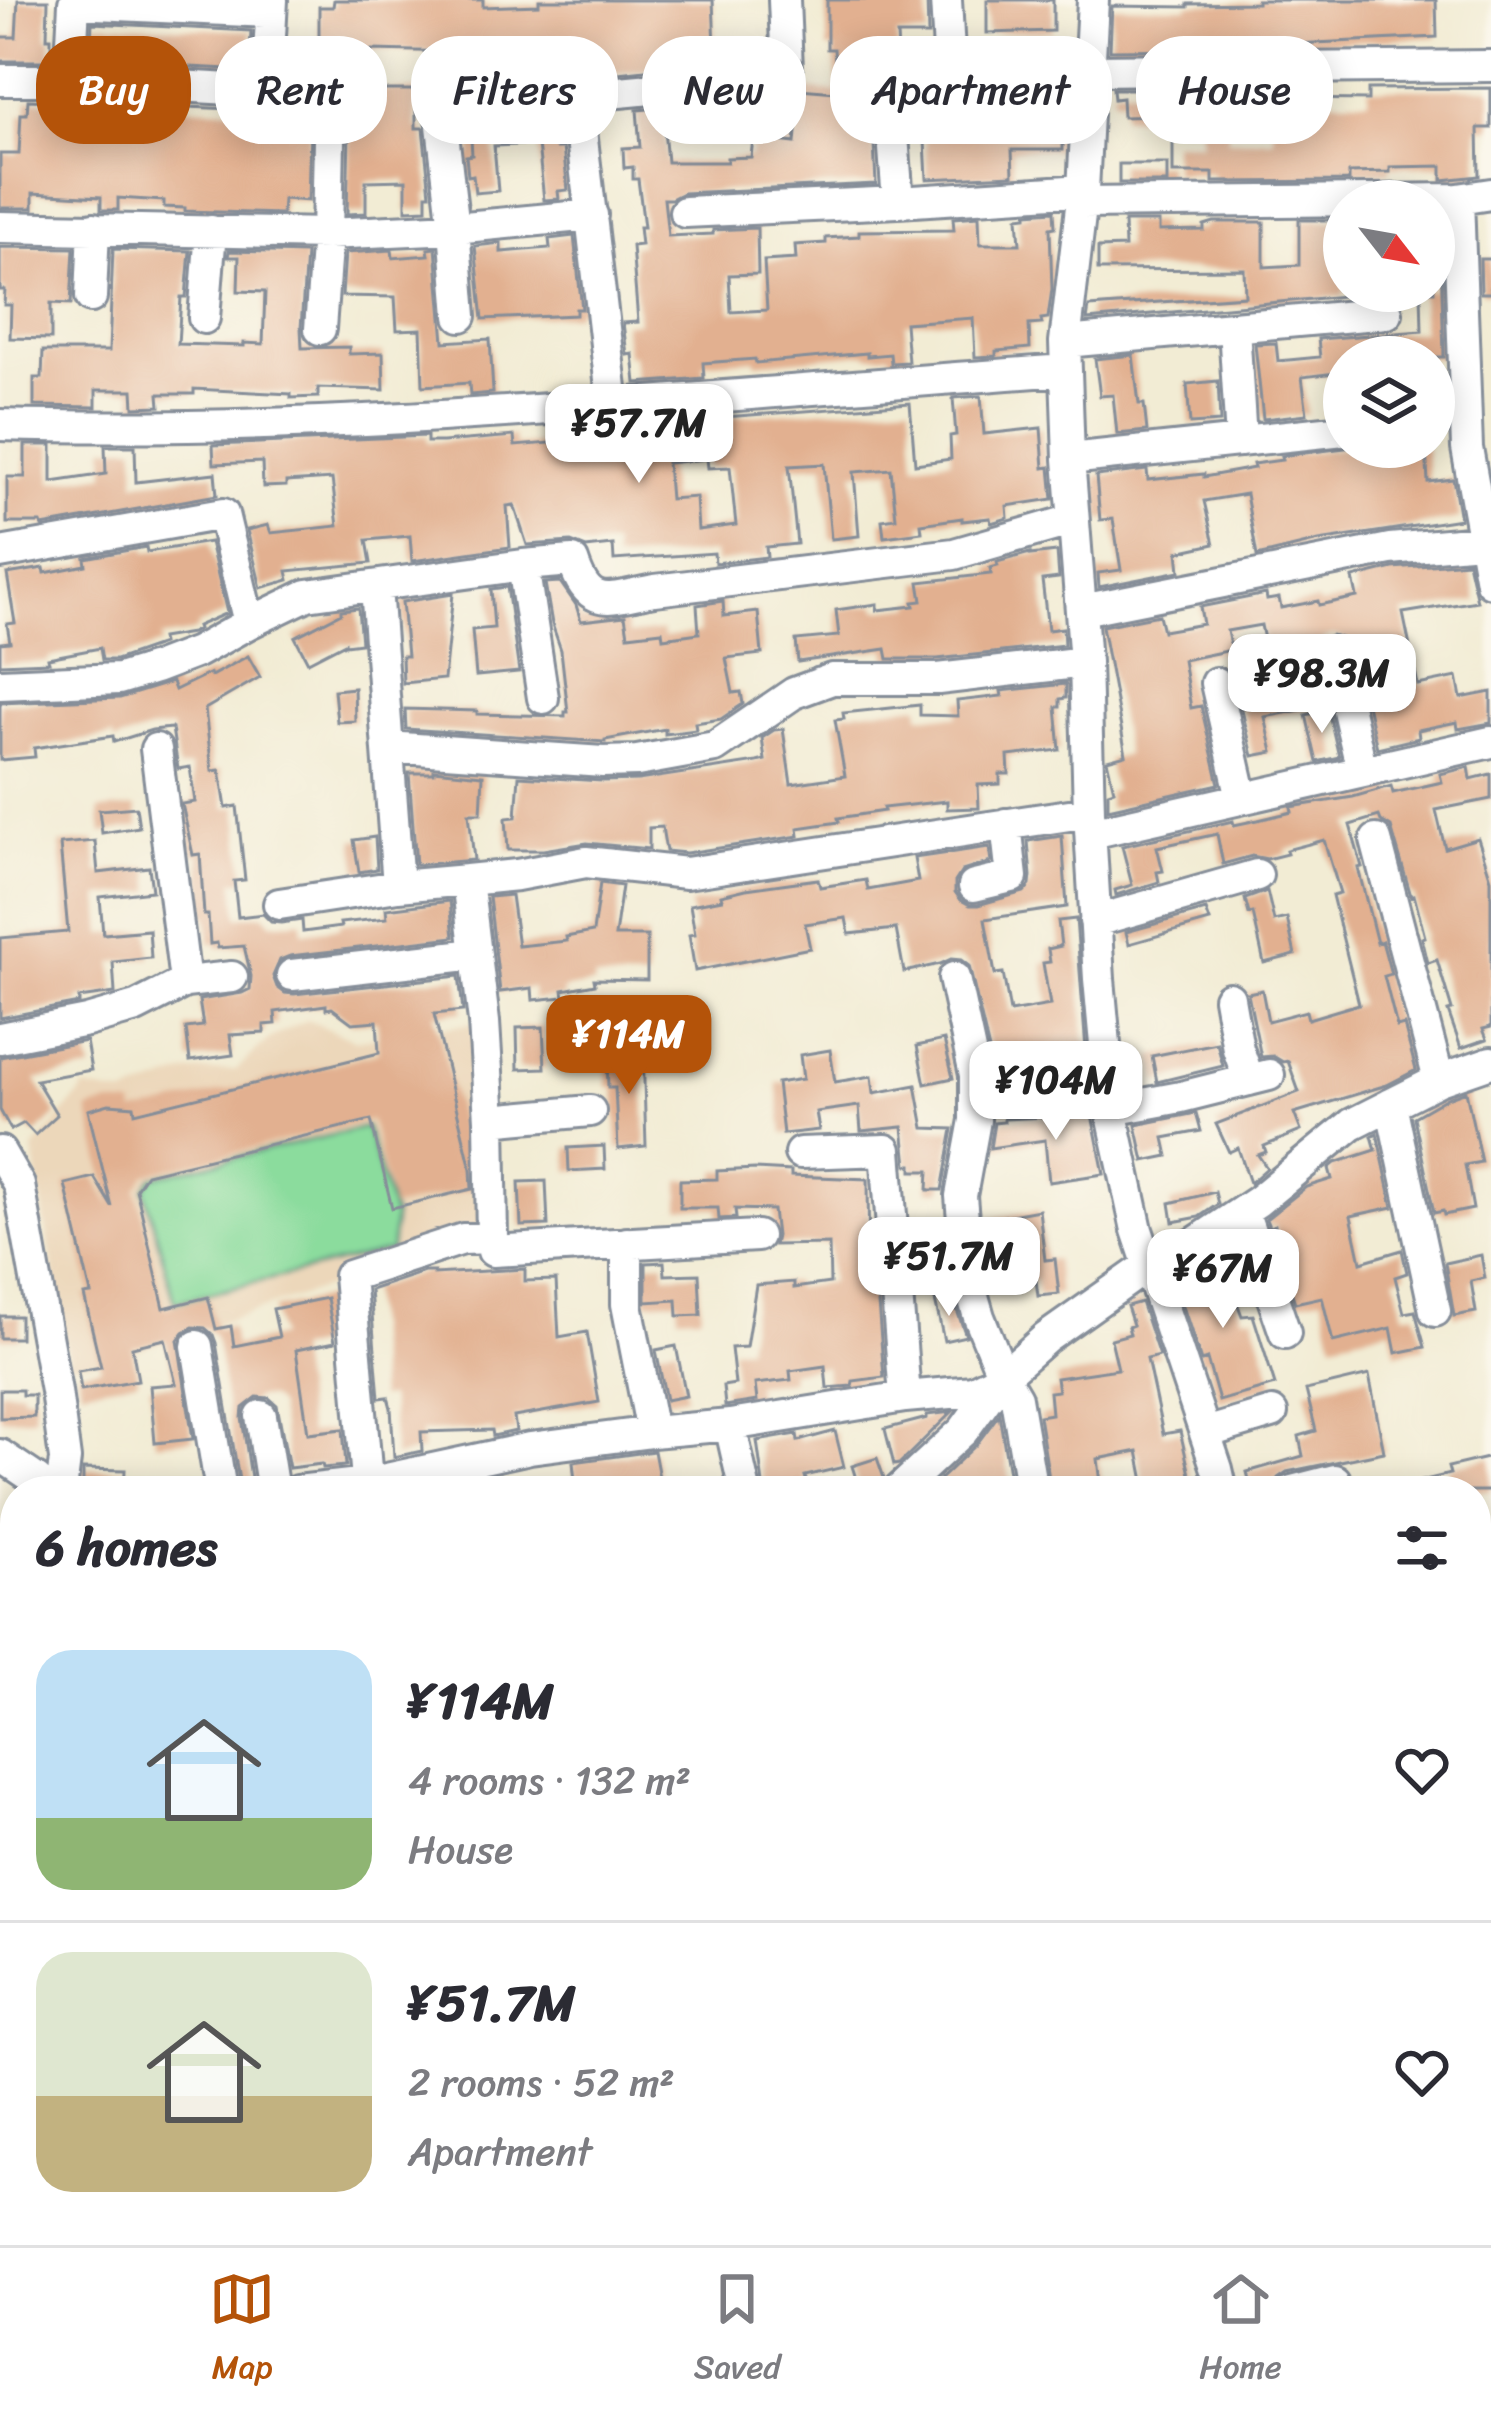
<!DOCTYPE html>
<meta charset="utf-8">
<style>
body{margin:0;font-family:Sriracha,sans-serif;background:#f2f2f3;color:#2b2b33;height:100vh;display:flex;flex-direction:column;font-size:45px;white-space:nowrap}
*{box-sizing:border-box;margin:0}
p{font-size:39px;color:#7c7c81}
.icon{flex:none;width:66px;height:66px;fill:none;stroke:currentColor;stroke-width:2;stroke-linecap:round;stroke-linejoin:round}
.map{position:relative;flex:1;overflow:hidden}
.panel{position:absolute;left:0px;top:1476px;width:1491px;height:771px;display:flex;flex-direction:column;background:#fff;border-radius:48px 48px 0 0;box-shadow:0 6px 30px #0003}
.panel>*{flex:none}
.guide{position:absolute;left:36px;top:36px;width:1419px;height:108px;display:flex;gap:24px}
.needle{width:78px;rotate:121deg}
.fabs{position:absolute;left:1323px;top:180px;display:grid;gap:24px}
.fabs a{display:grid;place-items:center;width:132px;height:132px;border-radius:50%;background:#fff;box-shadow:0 6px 30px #0003;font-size:60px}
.price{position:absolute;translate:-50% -102px;padding:0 27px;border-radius:24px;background:#fff;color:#222;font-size:39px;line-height:78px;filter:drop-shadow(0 3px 6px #0008)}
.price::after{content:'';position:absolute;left:50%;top:72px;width:36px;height:27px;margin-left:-18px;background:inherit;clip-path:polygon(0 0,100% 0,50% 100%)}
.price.active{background:#b45309;color:#fff}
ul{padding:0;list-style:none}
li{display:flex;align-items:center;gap:36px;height:300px;padding:0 36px}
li+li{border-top:3px solid #e1e1e2}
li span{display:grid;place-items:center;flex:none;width:336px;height:240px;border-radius:36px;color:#555}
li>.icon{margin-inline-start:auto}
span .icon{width:144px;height:144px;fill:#fffc;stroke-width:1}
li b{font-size:51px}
h2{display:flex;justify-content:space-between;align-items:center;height:144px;padding:0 36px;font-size:51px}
.tag{padding:0 42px;border-radius:48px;background:#fff;box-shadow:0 6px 30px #0003;font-size:42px;line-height:108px}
.tag.active{background:#b45309;color:#fff}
.menu{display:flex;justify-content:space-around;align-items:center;height:168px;border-top:3px solid #e1e1e2;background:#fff;font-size:33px;color:#7c7c81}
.menu a{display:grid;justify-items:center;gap:6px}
.menu .active{color:#b45309}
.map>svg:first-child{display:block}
</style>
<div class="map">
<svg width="1491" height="2245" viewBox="0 0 1491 2245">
<rect width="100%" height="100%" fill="#fbf7ec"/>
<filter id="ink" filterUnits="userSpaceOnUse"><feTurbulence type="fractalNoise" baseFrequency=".00833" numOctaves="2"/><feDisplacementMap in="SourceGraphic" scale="24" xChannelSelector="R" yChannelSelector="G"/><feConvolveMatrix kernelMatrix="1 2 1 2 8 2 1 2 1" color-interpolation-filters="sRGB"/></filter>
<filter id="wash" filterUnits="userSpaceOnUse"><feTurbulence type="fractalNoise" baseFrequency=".004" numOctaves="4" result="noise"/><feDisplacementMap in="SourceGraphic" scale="48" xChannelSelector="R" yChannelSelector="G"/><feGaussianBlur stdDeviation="2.7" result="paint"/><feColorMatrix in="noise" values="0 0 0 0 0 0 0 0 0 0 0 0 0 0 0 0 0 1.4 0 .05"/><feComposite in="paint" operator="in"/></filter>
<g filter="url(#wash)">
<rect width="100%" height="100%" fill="#f2ecd4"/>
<!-- built -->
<path fill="#ecd7ba" d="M307 1020 356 1040 476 1023 486 1224 337 1272 331 1286 104 1361 69 1364 33 1149 85 1088 125 1096 190 1072 236 1070 269 1039Z"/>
<!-- green -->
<path fill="#8bdc9d" stroke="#53867e" stroke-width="3" d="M366 1127 394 1218 391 1250 175 1302 144 1189 152 1177Z"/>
<g id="blocks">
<!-- building -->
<path fill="#e2b090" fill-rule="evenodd" d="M18 0H48L47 38H51V61H0V37H16Z
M334 0H483V7L539 5V0H713L715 47 766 45 767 57 608 74 607 71 588 75 581 43 544 45 548 109H555L556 148H563L568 190 558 191 559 199 544 200 538 144 494 146 498 191 475 193 473 175 468 176 466 156 472 155 468 90H461L458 52 372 50 366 90H416V128H423L430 194H427V209L406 210V180L366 181V213L347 214 350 93 344 80 350 44 319 43V7H333Z
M827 0H927L928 35H897L898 52 885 50 876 54 870 62 876 184 683 193 671 199H664L668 236 713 234V230L757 228 758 274 729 275 731 312 767 310 764 261 796 259 795 245 826 243V238L859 236V231L954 230 953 218 979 216 980 244H1020L1018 217 1027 216V213L1054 211 1055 227 1050 228 1052 289 1048 318 1041 319 1042 324 1029 325 1030 348 996 351V356L975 357 973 318 905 323 908 362 891 363 890 354 867 356V353L756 363 755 359 703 363 704 378 636 383 633 354 627 355 623 323 638 322 632 246 641 245 639 227H644L638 179H633V167L624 168 623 148 640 147 637 110 662 108 667 162H727V158L751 157 753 138 795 143 800 89 837 92 834 49H827Z
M987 0H1053V31L987 33Z
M1257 0H1436L1437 37 1295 44V48L1110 50 1112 6 1188 7V4L1257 3Z
M92 23 251 31 249 70 90 62Z
M1056 61V102H1063V150H1012L1013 175 927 179 924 122 912 123 908 70 930 69 934 107 942 106 944 131 980 128 977 66Z
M1201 88H1269V102L1228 103V140L1273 139 1274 95H1293V99L1368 100V89L1491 88V128H1478L1479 176 1442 180V166L1390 167V172L1349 173V181L1213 182V173H1173V142H1201Z
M1113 89H1163L1164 116 1123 117 1122 98 1114 99Z
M28 100 232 109V114L261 115V125L310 128 308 201 283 199 282 214 185 211V208L164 207V201L118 198V210H101V197L33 193V208H0V154H19L21 114H27Z
M1119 164H1167V183H1119Z
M1299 220H1344V296L1087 320 1089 307 1245 296 1244 269 1098 270V248L1125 247 1124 222H1159V231L1204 230V225L1214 222H1264V267L1299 265Z
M574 236 582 309H576V315L483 319 475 246 501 243V252L550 248 549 239Z
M0 247 74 248 71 304 51 303V339L10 338 11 305H4L5 290H0Z
M436 248 444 342 490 339 493 393 470 395 469 383 423 386 421 329 397 330 395 297 342 296 345 253 392 250 393 258 429 255 428 249Z
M113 249 190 251 186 297H181L178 344 244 346V343L263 344 265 292 238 291 239 257H228L229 251 306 253 301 328 302 348 349 347V354L383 353 384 390 318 388V397L291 398V394L194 389V394H159L160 406 134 407 133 390H96V407L34 406V378H42L43 351H109Z
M1480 259H1491V293H1481Z
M1441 260 1444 357H1344V372L1302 377 1307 414 1263 419 1255 344 1276 343 1278 361 1320 357 1318 339 1422 331 1421 291H1434V261Z
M1133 355 1139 404H1144L1147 431 1117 434 1113 395 1100 396 1095 359Z
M1218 381 1220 422 1190 424 1187 384Z
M981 396 984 434 1041 428 1044 468 1050 467 1053 499 1007 506 1008 518 991 523 990 518 962 521V518L921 524 922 532 884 537 882 520 896 518 891 469 854 472 859 536 831 539 824 464 789 466 797 544 766 547 767 557 715 563 714 553 614 560 613 545 586 548 571 542 527 545 514 505 507 506 510 547 412 561 410 536 367 540 371 563 287 571 289 580 261 588 247 530 268 525 271 533 338 526 332 479 286 482V486L263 487 262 462 214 464 213 445 427 436V442H442L514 436 515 446 564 442 563 428 583 426 584 440 642 435 641 422 662 420 663 429 713 426 712 418 910 403 915 464 951 459 950 436 956 435 953 398ZM707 459 708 468 730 467 736 525 698 530 696 497 670 499 667 463Z
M25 445H52V482L106 474 105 446H135L136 482 215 473 217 495 42 526 41 523H7V477H25Z
M1353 447H1426L1428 482 1453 479 1460 519 1319 541 1257 556 1246 494 1204 501 1214 544 1178 552 1180 571 1099 587 1098 573 1121 570 1113 519 1100 520 1096 476 1147 470 1148 480 1204 474V477L1254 468 1253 464 1282 460 1281 456Z
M210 542 227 613 197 626 198 629 191 633 161 638 162 644 116 660H102L100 648 48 658 49 662 0 664V643L10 642 7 624 15 623 7 574 44 568 45 573 86 565 85 558 146 547 147 552Z
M1057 552 1059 578 1042 580 1048 630 1063 628 1064 645 937 659H888L886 649 798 662 796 640 839 636 836 610 877 604V610L914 606 913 602 922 601 919 582 991 574 990 568 998 566 997 562 1030 553V555Z
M1468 562 1477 601 1403 613 1418 685 1457 677 1461 698 1491 692V723L1458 729 1457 722 1418 730 1419 738 1377 748 1366 700 1375 698 1368 663 1366 664 1364 659 1356 660 1348 640 1332 635 1321 641 1316 649 1319 671 1314 673 1320 706 1265 717 1273 752 1253 756 1239 698 1245 697 1238 665 1268 659 1261 625 1227 631 1231 650 1183 660 1191 708 1201 706 1219 784 1108 809V792L1114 790 1107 760 1126 755 1102 626 1159 615 1163 631 1203 624 1200 607 1266 594 1267 600 1279 598 1281 608 1318 601 1319 605 1357 597 1353 578 1393 568Z
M560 582 576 605 581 621 625 616 628 635 662 631 663 638 699 633 697 605 723 601 724 616 758 612 762 654 726 658 733 693 741 692 743 704 721 719 695 723 696 730 665 734V729L605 740V742L406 729 405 709 477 711V714L565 716V712H568L561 650 552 624 545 583Z
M507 587 519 672 476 676 472 630 494 628 491 589Z
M453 594 444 679 403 683 402 656H407L402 602Z
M358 608 361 643 345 645V643L308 662 295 637 341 613V610Z
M248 656 260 677 205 709 212 771 220 770 226 808 237 806 245 880 234 881 238 917 263 914 271 922 281 923 302 920 303 932 341 927 340 923 387 918 386 909 450 901 454 937 290 956 280 960 273 976 277 987 285 993 294 994 459 976 463 1011 434 1014 471 1169 472 1189 392 1208 371 1120 146 1174 136 1189 164 1308 208 1297 216 1329 231 1326 234 1346 279 1337 273 1309 327 1298 335 1342 296 1350 308 1433 343 1429 346 1466 323 1468 322 1464 289 1468 277 1405 269 1398 257 1397 243 1408 242 1418 252 1484 240 1486 216 1343 213 1335 205 1328 193 1327 184 1332 178 1340 193 1439 155 1443 150 1386 176 1384 165 1339 132 1347 138 1380 81 1390 78 1371 101 1367 84 1295 91 1294 65 1184 94 1177 112 1207 88 1110 109 1104 134 1106 135 1113 379 1053 377 1021 352 1023 332 1008 326 1009V1005L275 1012 276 1024 264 1025V1033L230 1035 233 1055 190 1061 186 1028 203 1026 199 1000 242 993 250 989 251 976 244 946 218 948 217 943 210 944 208 915H204L200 854 193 855 182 804 195 802 190 767 178 769 172 728 152 730 114 742 113 736 34 748 35 757 0 760V703L120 698 172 682 175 690 210 673 211 676Z
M1066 684V698L1060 699V707H1056L1060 750 1008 756 1009 774H1000V784L978 785 979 808 947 809V801L883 808 884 811 838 818 839 822 798 828 799 836 686 853 666 851 662 827 649 828V849L587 843 543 850H508L506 818 516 817 519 776 602 781 638 780 757 762 765 760 762 738 774 730 783 729 791 784 845 776 835 720 844 719 843 713 920 705V715L958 716 957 701 1002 696 1001 691Z
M354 688 355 721 337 722 334 690Z
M1328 710 1339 757 1317 762 1306 715Z
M1469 767 1471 779 1491 774V799L1436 810 1445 848 1478 838 1491 879V1027L1483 1029 1487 1039 1461 1048 1448 1011 1452 1010 1437 960 1428 963 1422 938 1425 937 1414 895 1411 896 1391 827 1381 821 1379 816 1350 825 1362 867 1358 868 1377 943 1382 941 1391 974 1384 976 1397 1027 1404 1025 1416 1070 1387 1085 1294 1113 1301 1131 1264 1146 1266 1152 1258 1155 1267 1168 1250 1183 1238 1148 1229 1152 1216 1124 1299 1092 1288 1061 1283 1062 1273 1056 1261 1057 1248 993 1262 990 1268 1021 1306 1011 1308 1019 1359 1004 1332 895 1340 893 1324 840 1286 850 1287 854 1267 859 1252 856 1223 864 1217 834 1157 847 1163 871 1157 872 1159 882 1116 895 1115 890 1132 885 1122 846 1233 821 1234 825 1258 820 1292 812 1291 807 1353 797 1391 786 1393 793 1442 782 1440 774Z
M434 770 483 775 481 813H469L474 860 416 865 409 773H434Z
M136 807 139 827 102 833 99 810Z
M1062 836 1067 907 985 919 995 974 1003 973 1010 1012 1050 1005 1043 963 1050 962 1048 949 1061 946 1058 921 1076 919 1088 1076 994 1084V1071L969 966 961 960 951 959 940 964 904 972 896 929 849 934 846 918 805 924 810 948 695 971 689 935 695 934 690 905 722 899 721 895 746 889 818 879 820 887 866 880 868 890 918 881 914 858 989 847 991 862 962 871 955 882V892L961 900 970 905H978L1024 892 1030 885 1031 876 1028 841Z
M375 837 377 869 359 872 354 840Z
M95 841 98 873 149 867 152 891 100 897 103 934 149 930 151 958 113 962 115 993 79 998V1003L0 1018V938L68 932 60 844Z
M600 883 622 886 615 936H647V980L594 979 595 984 563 990 564 997 533 1000 532 988 500 992 489 897 511 895 518 946 567 941 566 937 593 932Z
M1267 891 1274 921 1287 918 1295 955 1264 963 1253 913 1249 914 1245 899Z
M1206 910 1210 921 1129 944 1126 932Z
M543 1027 545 1068 518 1069 517 1028Z
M944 1040 953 1078 925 1084 917 1046Z
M86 1041 91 1070 36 1080 57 1115 35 1135 24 1123 11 1130 0 1110V1057Z
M1217 1043 1223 1066 1157 1082 1152 1056Z
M643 1049 646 1146 618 1149 615 1088H608L607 1058 616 1057V1050Z
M830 1050 835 1082 872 1076 874 1093 916 1085 924 1128 953 1129 942 1190H928L929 1171H912V1165H907L903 1127 861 1131 859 1106 816 1112 819 1130 783 1134 777 1083 803 1079 800 1055Z
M1466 1091 1481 1162 1465 1165 1473 1209 1444 1215 1443 1211 1434 1213 1414 1117 1447 1098Z
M1196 1113 1201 1131 1164 1138 1168 1156 1144 1161 1136 1125Z
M1092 1115 1104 1174 1049 1182 1045 1140 990 1148 994 1123 1004 1122V1119Z
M1377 1133 1393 1207 1351 1216 1361 1262 1402 1250 1407 1273 1395 1277 1404 1313 1415 1311 1425 1347 1396 1353 1391 1328 1333 1342 1322 1297 1295 1303 1285 1272 1275 1225 1269 1227 1266 1219 1306 1187 1332 1179 1329 1168 1335 1163 1376 1150 1372 1136Z
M604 1146 605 1169 569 1171 568 1148Z
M755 1169 791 1171V1176L868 1179 869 1279H876L884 1377 853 1381 852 1386 827 1388 825 1366 790 1371 791 1380 755 1384 757 1401 725 1406 723 1386 735 1384 731 1348 746 1347 756 1285 794 1282V1288L830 1283 829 1244 774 1245 776 1236 773 1210 735 1209 736 1218 719 1219 718 1208H680V1180L717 1179V1171Z
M546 1181 548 1225 521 1226 519 1182Z
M1215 1192 1218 1204 1199 1217 1173 1222 1170 1203Z
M1039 1210 1045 1260 1055 1259 1059 1294 1038 1296 1036 1280 989 1282 987 1261 1000 1260 994 1218Z
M934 1225 938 1250 916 1253 913 1228Z
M1481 1255 1485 1278 1471 1281 1476 1312 1454 1316 1445 1263Z
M1220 1257 1242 1316 1253 1315 1275 1385 1219 1401 1207 1359 1201 1361 1173 1276Z
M664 1262 665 1275 699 1274 701 1315 678 1316 677 1300 646 1302V1263Z
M525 1269V1281L556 1280 559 1337 587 1332 599 1402 514 1417 516 1431 493 1436 492 1430 421 1432 422 1451 394 1457 391 1408 388 1397 379 1398 370 1290 424 1272H434V1274Z
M952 1296 966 1336 944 1341 935 1300Z
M1141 1302 1159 1356 1147 1359 1163 1434 1180 1431 1192 1483 1146 1491 1138 1451 1098 1459 1102 1491H1051L1039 1416 1051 1414 1049 1392 1058 1391 1056 1378 1118 1369 1111 1339 1130 1334 1128 1327 1133 1325 1127 1306Z
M0 1316H20V1338H0Z
M676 1346 686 1396 666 1400 656 1350Z
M1369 1375 1384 1452 1287 1472 1278 1478 1273 1489 1252 1491 1247 1472 1303 1456 1299 1436 1316 1431 1306 1390Z
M0 1390H22V1395H34V1417L0 1418Z
M952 1412 899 1464 894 1465 885 1429 927 1418V1415Z
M999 1414 1012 1491H941L939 1480 976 1445Z
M835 1431 844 1467 805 1476 809 1491H764L757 1441 797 1434 798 1441Z
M654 1451 661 1488 645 1491H576L573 1462Z
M1491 1457V1491H1410L1409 1484 1450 1474 1448 1467Z
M877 1458 884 1478 879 1491H860L852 1466Z
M83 1469 125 1470 124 1491H83Z"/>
</g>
</g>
<g filter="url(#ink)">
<use href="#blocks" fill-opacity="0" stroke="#868e99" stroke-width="3"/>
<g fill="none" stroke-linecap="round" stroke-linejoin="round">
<defs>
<path id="minor" d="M946 0 951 87
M1093 0 1083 190 1065 342 1069 459 1085 662 1089 812 1099 979 1111 1110 1137 1230 1217 1469 1222 1491
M888 69 898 202
M1090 70 1491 66
M436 74 454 228 461 316
M0 80H70L267 91 272 0
M70 80 74 3 271 12
M267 91 330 93 327 234 320 329
M1458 199 1467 448 1491 582
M1082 203 1458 199 1491 194
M685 212 898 202 1083 190
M0 227 327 234 454 228 592 215
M91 297 94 228
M204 318 211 231
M1234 327 1241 441
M1065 342 1387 313
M613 405 577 96 767 78 787 69 784 0
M0 425C356 435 711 394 1066 370
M1069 459 1344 430
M0 553 223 514 249 623
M523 565 543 698
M376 587 398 886
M1082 610 1390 549 1491 540
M1335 654 1362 771
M1216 683 1242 798
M0 684 119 679 155 668 197 652 249 623 307 595 523 565 573 561C590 613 610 597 655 590L954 554 1073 520
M388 747 603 762 637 761 715 747 794 693 832 679H938L1085 662
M156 749 185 982
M1091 833 1491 742
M1376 840 1439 1080
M974 886 1012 877 1006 824
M279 904 398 886 467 880
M1095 921 1257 875
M292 975 476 954
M954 978 975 1075V1120L961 1196 968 1279 979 1317 1003 1376 1016 1398 1032 1491
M1229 998 1238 1049 1249 1080
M0 1038 87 1021 136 1007 185 982 232 977
M1010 1101 1109 1094
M1391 1104 1435 1311
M1111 1110 1181 1097 1269 1075
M490 1120 590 1111
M0 1152 19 1185 56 1391 65 1459 61 1491
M800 1153 886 1150 905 1397
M1243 1211 1285 1333
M492 1238 493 1251 757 1236
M627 1243V1304L652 1432
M197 1346 221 1491
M261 1416 273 1491
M730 1425 745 1491
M1205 1433 1272 1413
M0 1455 37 1480 49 1491
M297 1491 368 1483 530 1448 652 1432 730 1425 905 1397 973 1391 1003 1376 1046 1338 1148 1266 1195 1243 1258 1201 1352 1124 1439 1080 1491 1062
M368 1491 349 1276 463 1239 492 1238 490 1120 484 1022 467 880 517 875 586 862 686 873 1089 812
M898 1491 963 1431 999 1381
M1292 1491 1335 1480 1338 1491
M1476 1579 1491 1574
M1476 1629 1491 1626
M15 1691 3 1752V1786L15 1882
M1476 1782 1491 1779
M1476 1972 1491 1969
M0 2037 15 2035
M50 2232 52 2245
M191 2232V2245
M1005 2232 1008 2245
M1105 2232 1108 2245
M1420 2232 1422 2245
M837 2234 840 2245"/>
<path id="highway" d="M0 1786 15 1785
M1476 2200 1491 2195
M650 2232 655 2245
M1297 2245 1355 2232"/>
</defs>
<!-- minor casing -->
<use href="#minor" stroke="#868e99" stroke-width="36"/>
<!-- highway casing -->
<use href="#highway" stroke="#868e99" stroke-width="48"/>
<!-- minor -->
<use href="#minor" stroke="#fff" stroke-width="30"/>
<!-- highway -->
<use href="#highway" stroke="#fff" stroke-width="42"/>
</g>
</g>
</svg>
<div class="fabs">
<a><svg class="needle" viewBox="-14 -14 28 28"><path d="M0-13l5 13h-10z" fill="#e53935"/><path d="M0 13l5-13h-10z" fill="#7c7c81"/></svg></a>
<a><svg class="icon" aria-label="layers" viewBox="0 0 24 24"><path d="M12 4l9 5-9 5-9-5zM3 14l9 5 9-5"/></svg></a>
</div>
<b class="price" style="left:639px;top:486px">¥57.7M</b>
<b class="price" style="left:1322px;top:736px">¥98.3M</b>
<b class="price active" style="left:629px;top:1097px">¥114M</b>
<b class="price" style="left:1056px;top:1143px">¥104M</b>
<b class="price" style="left:949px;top:1319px">¥51.7M</b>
<b class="price" style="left:1223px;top:1331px">¥67M</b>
<div class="guide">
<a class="tag active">Buy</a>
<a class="tag">Rent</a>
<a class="tag">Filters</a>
<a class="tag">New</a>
<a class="tag">Apartment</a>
<a class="tag">House</a>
</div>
<section class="panel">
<h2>6 homes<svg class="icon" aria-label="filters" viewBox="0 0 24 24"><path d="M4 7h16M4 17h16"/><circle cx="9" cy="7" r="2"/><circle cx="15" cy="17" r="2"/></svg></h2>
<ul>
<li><span style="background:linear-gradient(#bfe0f5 70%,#8fb573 0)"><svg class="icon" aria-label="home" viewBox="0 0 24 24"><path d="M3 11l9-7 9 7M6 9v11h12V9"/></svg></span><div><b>¥114M</b><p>4 rooms · 132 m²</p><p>House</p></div><svg class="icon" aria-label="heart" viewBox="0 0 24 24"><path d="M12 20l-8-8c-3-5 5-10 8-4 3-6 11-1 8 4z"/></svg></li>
<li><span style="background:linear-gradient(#dfe7d0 60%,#c2b280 0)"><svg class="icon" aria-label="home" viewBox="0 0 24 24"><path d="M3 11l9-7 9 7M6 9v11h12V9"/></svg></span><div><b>¥51.7M</b><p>2 rooms · 52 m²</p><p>Apartment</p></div><svg class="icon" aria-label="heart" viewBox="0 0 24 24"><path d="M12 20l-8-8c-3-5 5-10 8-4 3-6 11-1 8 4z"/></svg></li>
</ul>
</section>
</div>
<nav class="menu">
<a class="active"><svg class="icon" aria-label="map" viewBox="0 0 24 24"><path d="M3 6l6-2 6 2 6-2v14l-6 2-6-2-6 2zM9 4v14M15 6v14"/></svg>Map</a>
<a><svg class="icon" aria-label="saved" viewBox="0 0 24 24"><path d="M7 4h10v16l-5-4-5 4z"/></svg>Saved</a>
<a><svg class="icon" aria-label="home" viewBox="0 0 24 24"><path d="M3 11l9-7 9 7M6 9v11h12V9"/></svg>Home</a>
</nav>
